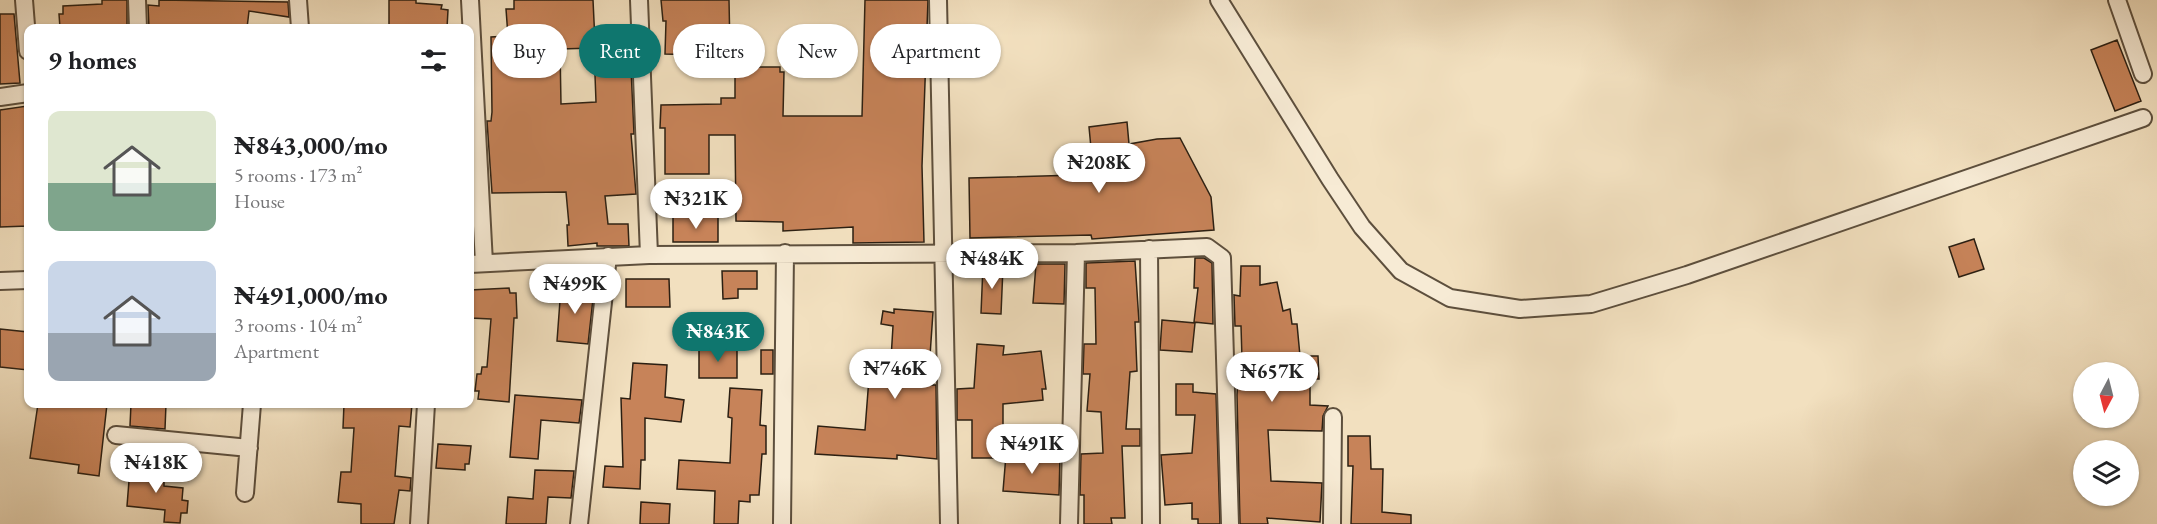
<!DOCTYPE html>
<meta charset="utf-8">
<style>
body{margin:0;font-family:"EB Garamond",serif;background:#f6f6f6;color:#202124;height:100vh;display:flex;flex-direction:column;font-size:22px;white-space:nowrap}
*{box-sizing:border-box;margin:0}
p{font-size:20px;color:#757577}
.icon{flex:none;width:33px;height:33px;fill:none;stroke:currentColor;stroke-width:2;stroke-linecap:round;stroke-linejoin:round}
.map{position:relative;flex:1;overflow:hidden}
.panel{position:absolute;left:24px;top:24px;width:450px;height:384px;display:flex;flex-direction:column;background:#fff;border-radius:12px;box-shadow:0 2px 4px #0004}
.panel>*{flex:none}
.hud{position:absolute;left:492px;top:24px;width:570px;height:54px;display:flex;gap:12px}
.needle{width:39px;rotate:187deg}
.buttons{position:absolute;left:2073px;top:362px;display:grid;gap:12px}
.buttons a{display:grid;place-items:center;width:66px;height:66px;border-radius:50%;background:#fff;box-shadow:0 2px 4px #0004;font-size:30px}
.price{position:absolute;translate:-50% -51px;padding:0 14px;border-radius:21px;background:#fff;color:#222;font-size:20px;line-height:39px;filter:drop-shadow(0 2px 3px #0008)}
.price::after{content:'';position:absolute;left:50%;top:36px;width:18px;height:14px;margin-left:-9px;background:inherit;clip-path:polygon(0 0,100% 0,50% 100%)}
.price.current{background:#0f766e;color:#fff}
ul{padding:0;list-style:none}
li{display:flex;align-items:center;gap:18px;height:150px;padding:0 24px}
li span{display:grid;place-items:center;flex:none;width:168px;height:120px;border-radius:12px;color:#555}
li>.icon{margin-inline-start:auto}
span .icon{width:72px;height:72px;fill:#fffc;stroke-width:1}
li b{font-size:26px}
h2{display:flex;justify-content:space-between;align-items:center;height:72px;padding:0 24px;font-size:26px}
.pill{padding:0 21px;border-radius:27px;background:#fff;box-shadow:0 2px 4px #0004;font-size:21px;line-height:54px}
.pill.current{background:#0f766e;color:#fff}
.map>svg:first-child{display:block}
</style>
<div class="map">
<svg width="2157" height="524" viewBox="0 0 2157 524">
<rect width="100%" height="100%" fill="#f2e0bf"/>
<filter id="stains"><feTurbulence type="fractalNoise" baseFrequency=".00333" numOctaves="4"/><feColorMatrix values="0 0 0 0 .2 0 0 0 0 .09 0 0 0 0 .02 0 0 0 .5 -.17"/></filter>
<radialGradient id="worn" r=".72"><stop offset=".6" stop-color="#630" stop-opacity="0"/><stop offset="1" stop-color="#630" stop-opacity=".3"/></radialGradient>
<!-- building -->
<path fill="#c78359" stroke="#2b1f12" stroke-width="1.5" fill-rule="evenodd" d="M102 0H127V27L60 28 59 14H63V6L102 4Z
M159 0 288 2 289 17 249 11 247 28H149L148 5 159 6Z
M389 0H416V3L442 5 441 9 448 10 447 28H389Z
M514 0H593L595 42 622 43V69L631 68 634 134H631L636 194 605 196 608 224H628L629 246H597V243L568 246 567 225H569L566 192 492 193 487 121H491L492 112 491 37 508 36 506 9H514ZM594 48 596 102 561 104 560 49Z
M661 0H729L730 50 704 48V55L665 54 666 21H663Z
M865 0H928L922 166 924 242 853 243V227L783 231V222L736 221 735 135H709V174H665V128H660L661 105 721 104V98H735V67H780V72H784L783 116H862Z
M0 14H14L20 83 0 84Z
M2117 40 2141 101 2115 111 2091 50Z
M27 106 28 226 0 227V110Z
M1127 122 1129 144 1157 139 1180 138 1211 197 1214 230 1092 239 1091 235 970 238 969 178 1078 175 1074 150 1091 148 1089 127Z
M673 217H718V242H673Z
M1974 239 1984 269 1959 277 1949 247Z
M1195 258H1204L1212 263 1213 324 1194 322 1198 288H1194Z
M1135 261 1139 322H1135L1137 371 1130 372 1126 429H1140V446H1122L1125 518H1111L1112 524H1084V495H1080L1081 454 1103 453 1101 412 1087 411 1090 374H1083L1084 344H1096L1095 288H1086V263Z
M1036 264H1065L1064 304 1033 303Z
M983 266 1003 267 1001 314 981 313Z
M1241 266H1260V285L1277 282 1283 311 1290 309 1292 324H1297L1300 356H1318L1319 379H1310V405L1328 406 1323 416 1322 431 1268 430 1271 481 1322 483 1320 522 1267 518 1268 524H1240L1237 395 1239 359H1242L1241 326H1235L1234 295 1240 296Z
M722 271H757V289H738V298L723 299Z
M626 279H669L670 307H626Z
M561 287 594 290 588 344 557 341Z
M509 288 510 293H516L517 318H514L509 402 478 399 479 391H475L477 374H481L482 367H487L491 319 470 318V290Z
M894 309 933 312 928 385H936L937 459 897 455V459L815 454 818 426 865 430 869 378 882 379 891 359 893 326 881 324 883 311 894 313Z
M1162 320 1195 323 1192 352 1160 350Z
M0 329 28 332V370L0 367Z
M977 344 1004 346 1003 355 1041 351 1046 389H1042L1043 400 1003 404V458H972V420H957V389L974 388Z
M699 347 737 348V378H699Z
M761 350H773V374H761Z
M633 363 667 365 665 397 684 400 681 422 645 418V460H641L640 489 603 487 605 466 623 467 621 398 630 399Z
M1176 384H1193V392L1216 394 1220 524H1198V519H1192V503L1165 505 1161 455 1192 453 1195 415H1176Z
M730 388 762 390 760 425 766 426V454H762L759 495H750V502L739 501 738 524H714L715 491 677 489 679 460 730 463 732 418 728 417Z
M515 395 582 400 579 423 541 420 538 459 510 457Z
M38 404H107L99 476 78 473 79 465 30 458Z
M131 404H166L165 429 130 426Z
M344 404H412L410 427 399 426 395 476 411 478 410 491 399 490 394 524H361V504L338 502 341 472H351L354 428H343Z
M1348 436H1370L1371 469H1383L1382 512 1411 515V524H1351L1353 466H1348Z
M438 444 471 446 469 464H465V470L436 468Z
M1006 455 1034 457 1060 455 1059 495 1003 491Z
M130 468 164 471V486L183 488 182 500 188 501 187 513H181L180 523 164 522 165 510 127 506Z
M535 470 574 471 571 498 548 497 546 524H506L508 497 533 499Z
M641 502 670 504 669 524H640Z"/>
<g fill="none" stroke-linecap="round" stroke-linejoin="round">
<defs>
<path id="minor" d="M24 0 28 51
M137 0 138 28
M298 0 300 28
M470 0 484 263
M639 0 649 255
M938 0 949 524
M1219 0 1330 179 1362 227 1401 271 1450 298 1520 309 1591 304 1687 275 2143 118
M2117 0 2143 74
M0 97 28 93
M1149 249 1151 524
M470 264 649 255 1076 253 1207 247 1222 258 1230 524
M0 281 28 280
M116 435 249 448
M245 493 252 404
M419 524 426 404
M579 524 608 256
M782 524 785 253
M1069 524 1076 253
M1332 524 1333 417"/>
</defs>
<!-- minor casing -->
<use href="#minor" stroke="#5d4f3d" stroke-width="20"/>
<!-- minor -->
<use href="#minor" stroke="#f7ebd5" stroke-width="16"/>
</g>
<rect width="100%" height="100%" filter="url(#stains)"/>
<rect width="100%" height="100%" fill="url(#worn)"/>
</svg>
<div class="buttons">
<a><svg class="needle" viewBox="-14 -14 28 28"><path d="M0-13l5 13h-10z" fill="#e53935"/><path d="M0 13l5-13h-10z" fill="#757577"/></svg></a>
<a><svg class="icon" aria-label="layers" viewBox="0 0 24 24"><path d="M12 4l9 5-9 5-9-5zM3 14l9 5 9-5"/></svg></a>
</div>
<b class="price" style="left:1099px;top:194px">₦208K</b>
<b class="price" style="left:696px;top:230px">₦321K</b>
<b class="price" style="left:992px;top:290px">₦484K</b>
<b class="price" style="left:575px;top:315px">₦499K</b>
<b class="price current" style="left:718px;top:363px">₦843K</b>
<b class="price" style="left:895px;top:400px">₦746K</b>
<b class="price" style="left:1272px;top:403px">₦657K</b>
<b class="price" style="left:1032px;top:475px">₦491K</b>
<b class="price" style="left:156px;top:494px">₦418K</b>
<div class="hud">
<a class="pill">Buy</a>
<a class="pill current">Rent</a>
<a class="pill">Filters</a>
<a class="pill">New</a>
<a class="pill">Apartment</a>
</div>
<section class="panel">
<h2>9 homes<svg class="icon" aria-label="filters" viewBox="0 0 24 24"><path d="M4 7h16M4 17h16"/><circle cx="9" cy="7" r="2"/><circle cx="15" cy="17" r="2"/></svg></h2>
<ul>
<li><span style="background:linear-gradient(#dfe7d0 60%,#7fa58c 0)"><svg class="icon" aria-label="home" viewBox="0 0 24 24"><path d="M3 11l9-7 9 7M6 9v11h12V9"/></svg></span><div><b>₦843,000/mo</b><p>5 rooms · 173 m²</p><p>House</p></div></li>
<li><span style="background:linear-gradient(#c9d6e8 60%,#9aa5b1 0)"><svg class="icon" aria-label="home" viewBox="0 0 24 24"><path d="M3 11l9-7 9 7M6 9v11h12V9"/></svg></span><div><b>₦491,000/mo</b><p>3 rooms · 104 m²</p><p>Apartment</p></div></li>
</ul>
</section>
</div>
